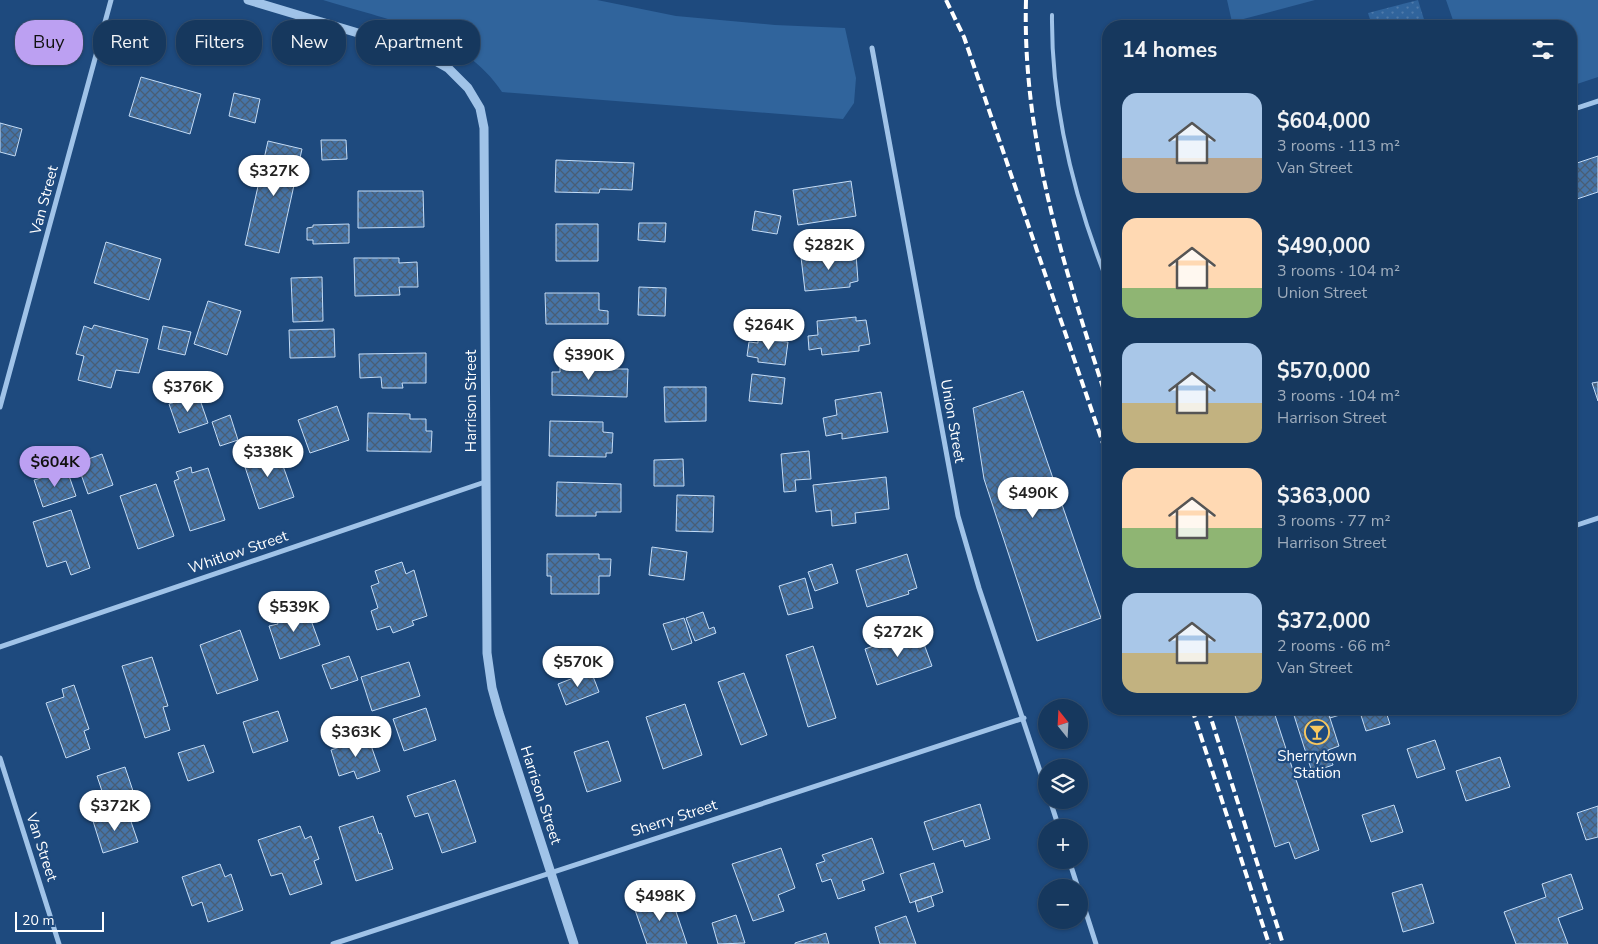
<!DOCTYPE html>
<meta charset="utf-8">
<style>
body{margin:0;font-family:"Nunito Sans",sans-serif;background:#234367;color:#f1f3f6;height:100vh;display:flex;flex-direction:column;font-size:19px;white-space:nowrap}
*{box-sizing:border-box;margin:0}
p{font-size:16px;color:#9eacbc}
.icon{flex:none;width:28px;height:28px;fill:none;stroke:currentColor;stroke-width:2;stroke-linecap:round;stroke-linejoin:round}
.map{position:relative;flex:1;overflow:hidden}
.sheet{position:absolute;left:1102px;top:20px;width:475px;height:695px;display:flex;flex-direction:column;background:#16385e;border-radius:20px;box-shadow:0 1px 4px #0004,0 0 0 1px #355273}
.sheet>*{flex:none}
.top-card{position:absolute;left:15px;top:20px;width:475px;height:45px;display:flex;gap:10px}
.needle{width:32px;rotate:342deg}
.buttons{position:absolute;left:1038px;top:699px;display:grid;gap:10px}
.buttons a{display:grid;place-items:center;width:50px;height:50px;border-radius:50%;background:#16385e;box-shadow:0 1px 4px #0004,0 0 0 1px #355273;font-size:25px}
.scale{position:absolute;left:15px;bottom:12px;width:89px;box-sizing:border-box;padding-left:5px;border:2px solid #fff;border-top:0;font-size:14px;line-height:18px;white-space:nowrap;color:#fff;-webkit-text-stroke:4px #1e4a7e;paint-order:stroke}
.price{position:absolute;translate:-50% -42px;padding:0 11px;border-radius:18px;background:#fff;color:#222;font-size:16px;line-height:32px;filter:drop-shadow(0 1px 2px #0008)}
.price::after{content:'';position:absolute;left:50%;top:30px;width:15px;height:11px;margin-left:-8px;background:inherit;clip-path:polygon(0 0,100% 0,50% 100%)}
.price.active{background:#bca0f2;color:#111}
ul{padding:0;list-style:none}
li{display:flex;align-items:center;gap:15px;height:125px;padding:0 20px}
li span{display:grid;place-items:center;flex:none;width:140px;height:100px;border-radius:15px;color:#555}
li>.icon{margin-inline-start:auto}
span .icon{width:60px;height:60px;fill:#fffc;stroke-width:1}
li b{font-size:21px}
h2{display:flex;justify-content:space-between;align-items:center;height:60px;padding:0 20px;font-size:21px}
.tag{padding:0 18px;border-radius:20px;background:#16385e;box-shadow:0 1px 4px #0004,0 0 0 1px #355273;font-size:18px;line-height:45px}
.tag.active{background:#bca0f2;color:#111}
.map>svg:first-child{display:block}
</style>
<div class="map">
<svg width="1598" height="944" viewBox="0 0 1598 944">
<defs>
<pattern id="garden-dots" width="8" height="8" patternUnits="userSpaceOnUse" patternTransform="scale(1.25)"><rect width="8" height="8" fill="#30649c"/><path d="M2 2h.1M6 6h.1" fill="none" stroke="#4f7bab" stroke-width="1.8" stroke-linecap="round"/></pattern>
<pattern id="building-cross-hatch" width="8" height="8" patternUnits="userSpaceOnUse" patternTransform="scale(1.25)"><rect width="8" height="8" fill="#4674a7"/><path d="M0 0l8 8M0 8l8-8" fill="none" stroke="#495e75"/></pattern>
</defs>
<rect width="100%" height="100%" fill="#1e4a7e"/>
<!-- grass -->
<path fill="#30649c" d="M323 0H597L676 16 775 25 845 28 856 78 854 103 843 119 502 92C464 33 384 19 323 0Z
M1227 0H1315L1232 22Z
M1446 0H1598V77L1571 86V26H1455Z"/>
<!-- garden -->
<path fill="url(#garden-dots)" d="M1418 0 1426 26H1372L1368 13Z"/>
<!-- building -->
<path fill="url(#building-cross-hatch)" stroke="#c4dcf6" d="M141 77 201 94 190 134 129 116Z
M234 93 260 99 255 123 229 116Z
M0 123 22 129 15 156 0 152Z
M321 140H346L347 159 322 160Z
M268 141 302 149 279 253 245 245Z
M1598 156V192L1571 201V165Z
M556 160 634 163 632 190 600 189 599 193 555 192Z
M851 181 856 216 798 225 793 190Z
M358 191H423L424 227 358 228Z
M755 211 781 216 777 234 752 230Z
M639 223H666L665 242 638 240Z
M349 224V243L313 244V240H307V228L313 227V225Z
M556 224H598V261H556Z
M106 242 161 259 149 300 94 283Z
M846 252V255L856 254 858 281 850 283V287L805 291 801 257Z
M354 258H399V263L417 262 418 287H399L400 295 355 296Z
M322 277 323 321 293 322 291 278Z
M639 287 666 288 665 316 638 315Z
M545 293H599V310L608 311V324H546Z
M208 301 241 311 227 355 194 344Z
M856 317V321L866 320 870 344 859 346V351L822 355 821 348 809 350 808 336 818 335 817 321Z
M94 325 148 339 139 373 116 370 111 388 78 380 84 356 76 354 84 326 92 329Z
M163 326 191 332 185 355 158 349Z
M334 329 335 357 290 358 289 330Z
M758 339 788 342 785 365 758 362V358L747 356 749 342 758 343Z
M426 353V383H402L403 388H382L381 377 360 378 359 354Z
M560 362 603 363V369H628L627 397 552 395V372H560Z
M752 374 785 378 782 404 749 401Z
M1598 382V401L1592 383Z
M664 387H706V421L665 422Z
M1023 391 1101 618 1037 641 984 479 973 408Z
M881 392 888 432 842 439V433L826 436 823 418 837 415 835 400Z
M198 394 208 423 179 433 169 404Z
M337 406 349 440 310 453 298 420Z
M368 413 410 414V419H426V431H432L431 452 367 451Z
M230 415 238 440 220 446 212 422Z
M550 421 603 422V432L613 433 612 453H606V457L549 456Z
M276 446 294 497 259 509 242 458Z
M809 451 811 479 795 480 796 491 784 492 781 454Z
M102 454 113 485 88 494 77 463Z
M683 459 684 486H654V460Z
M191 467 192 473 208 468 225 520 190 531 174 481 179 479 176 472Z
M67 470 76 496 43 507 34 480Z
M886 477 889 509 855 513 856 523 832 526 831 510 816 512 813 485Z
M557 482 621 484V512H596V516H556Z
M156 484 174 536 138 549 120 496Z
M677 495 714 496 713 532 676 531Z
M71 510 90 568 71 575 66 561 47 567 33 522Z
M652 547 687 552 684 580 649 575Z
M547 554H599V559H611L610 576H599V594H551V576H547Z
M907 554 917 588 908 591 909 594 867 607 856 570Z
M402 562 406 574 414 570 427 616 412 621 414 625 393 633 390 626 377 630 371 611 378 608 371 586 379 583 375 571Z
M832 564 838 583 815 591 808 572Z
M805 578 813 608 788 615 779 586Z
M298 607 301 614 308 612 320 645 280 659 269 626 278 624 275 616Z
M703 612 709 629 714 627 716 633 695 641 686 618Z
M684 618 692 643 672 650 663 624Z
M240 630 258 680 217 694 200 645Z
M1571 631 1577 650 1571 652Z
M920 633 932 666 877 685 865 649 890 640 891 643Z
M813 646 836 718 808 727 786 655Z
M349 656 358 680 331 689 322 665Z
M152 657 168 706 163 707 170 730 145 738 122 666Z
M409 662 420 696 372 711 361 677Z
M591 671 599 692 566 705 558 684Z
M744 673 767 735 741 745 718 682Z
M74 685 89 729 84 731 90 749 66 758 46 703 64 697 62 689Z
M685 704 702 755 663 769 646 717Z
M426 708 436 740 404 751 393 719Z
M1233 709H1273L1319 850 1295 859 1289 842 1275 847Z
M1292 709H1327L1339 746 1328 750 1333 765 1312 772Z
M1327 709H1385L1390 724 1366 731 1359 709 1330 718Z
M278 711 288 741 253 753 243 722Z
M367 734 380 771 357 779 354 771 339 776 331 750 345 745 344 741Z
M1435 740 1445 769 1417 778 1407 749Z
M608 741 621 781 587 792 574 752Z
M204 745 214 772 188 781 178 753Z
M1500 757 1510 787 1466 801 1456 771Z
M125 767 135 797 107 806 97 776Z
M455 780 476 842 442 853 428 813 415 817 407 796Z
M980 804 990 839 965 847 963 840 933 850 924 822Z
M1394 805 1403 832 1371 842 1362 815Z
M1598 806V837L1586 840 1577 813Z
M127 810 138 842 103 853 93 821Z
M373 816 379 834 381 833 393 869 356 881 339 827Z
M300 826 305 839 311 836 319 859 314 861 322 884 290 895 282 873 271 876 258 840Z
M872 838 884 873 862 881 865 890 838 899 831 879 822 882 816 864 825 861 822 855Z
M781 848 795 888 778 895 784 911 753 921 732 864Z
M934 863 943 892 910 903 900 874Z
M220 864 225 877 231 874 243 910 208 922 202 902 192 906 182 877Z
M1571 874 1583 909 1558 918 1568 944H1516L1504 912 1546 897 1542 884Z
M1422 884 1434 923 1403 932 1392 893Z
M670 894 687 944H647L634 907Z
M931 896 934 906 918 912 915 901Z
M736 915 745 943 718 944 712 923Z
M906 916 916 944H880L875 927Z
M826 933 829 944H795V943Z"/>
<g fill="none" stroke-linecap="round" stroke-linejoin="round">
<!-- service -->
<path stroke="#a0c3e8" stroke-width="4" d="M1052 15C1051 107 1075 201 1109 286"/>
<!-- minor -->
<path stroke="#a0c3e8" stroke-width="5" d="M872 48 958 516 979 588 1046 789
M1571 110 1598 101
M1104 275 1109 273
M0 407 111 0
M1571 527 1598 518
M0 647 485 482
M0 758 59 944
M1050 800 1059 828
M1069 860 1078 888
M1079 891 1096 944
M333 944 1024 718"/>
<!-- tertiary -->
<path stroke="#a0c3e8" stroke-width="9" d="M248 0 418 51 448 68 468 88 480 108 484 128 487 653 492 688 499 713 574 944"/>
<!-- rail -->
<path stroke="#fff" stroke-width="4" stroke-dasharray="9 4" stroke-linecap="butt" d="M946 0 964 37 1109 461
M1026 0C1022 141 1066 273 1109 406
M1192 709 1269 944
M1208 709 1283 944"/>
</g>
<!-- icons -->
<defs>
<symbol id="bar-ring" viewBox="-11 -11 22 22"><circle r="9.5" fill="#1e4a7e" stroke="#f7c75f" stroke-width="1.5"/><path d="M-6-5H6L.8 .8V4.5H3.5V6h-7V4.5H-.8V.8Z" fill="#f7c75f"/></symbol>
</defs>
<g fill-rule="evenodd">
<use href="#bar-ring" x="1303" y="718" width="28" height="28"/>
</g>
<g text-anchor="middle" dominant-baseline="central" stroke-width="4.5" stroke-linejoin="round" paint-order="stroke">
<!-- street labels -->
<g font-size="15" fill="#fff" stroke="#1e4a7e">
<text transform="translate(44 200) rotate(-75)">Van Street</text>
<text transform="translate(471 401) rotate(-90)">Harrison Street</text>
<text transform="translate(953 421) rotate(80)">Union Street</text>
<text transform="translate(238 552) rotate(-19)">Whitlow Street</text>
<text transform="translate(541 795) rotate(72)">Harrison Street</text>
<text transform="translate(674 818) rotate(-18)">Sherry Street</text>
<text transform="translate(42 847) rotate(72)">Van Street</text>
</g>
<!-- poi labels -->
<g font-size="15" fill="#fff" stroke="#1e4a7e">
<text x="1317" y="756">Sherrytown<tspan x="1317" dy="17">Station</tspan></text>
</g>
</g>
</svg>
<div class="buttons">
<a><svg class="needle" viewBox="-14 -14 28 28"><path d="M0-13l5 13h-10z" fill="#e53935"/><path d="M0 13l5-13h-10z" fill="#9eacbc"/></svg></a>
<a><svg class="icon" aria-label="layers" viewBox="0 0 24 24"><path d="M12 4l9 5-9 5-9-5zM3 14l9 5 9-5"/></svg></a>
<a>+</a>
<a>−</a>
</div>
<div class="scale">20 m</div>
<b class="price" style="left:274px;top:197px">$327K</b>
<b class="price" style="left:829px;top:271px">$282K</b>
<b class="price" style="left:769px;top:351px">$264K</b>
<b class="price" style="left:589px;top:381px">$390K</b>
<b class="price" style="left:188px;top:413px">$376K</b>
<b class="price" style="left:268px;top:478px">$338K</b>
<b class="price active" style="left:55px;top:488px">$604K</b>
<b class="price" style="left:1033px;top:519px">$490K</b>
<b class="price" style="left:294px;top:633px">$539K</b>
<b class="price" style="left:898px;top:658px">$272K</b>
<b class="price" style="left:578px;top:688px">$570K</b>
<b class="price" style="left:356px;top:758px">$363K</b>
<b class="price" style="left:115px;top:832px">$372K</b>
<b class="price" style="left:660px;top:922px">$498K</b>
<div class="top-card">
<a class="tag active">Buy</a>
<a class="tag">Rent</a>
<a class="tag">Filters</a>
<a class="tag">New</a>
<a class="tag">Apartment</a>
</div>
<section class="sheet">
<h2>14 homes<svg class="icon" aria-label="filters" viewBox="0 0 24 24"><path d="M4 7h16M4 17h16"/><circle cx="9" cy="7" r="2"/><circle cx="15" cy="17" r="2"/></svg></h2>
<ul>
<li><span style="background:linear-gradient(#a9c7e8 65%,#b9a48a 0)"><svg class="icon" aria-label="home" viewBox="0 0 24 24"><path d="M3 11l9-7 9 7M6 9v11h12V9"/></svg></span><div><b>$604,000</b><p>3 rooms · 113 m²</p><p>Van Street</p></div></li>
<li><span style="background:linear-gradient(#ffd9b3 70%,#8fb573 0)"><svg class="icon" aria-label="home" viewBox="0 0 24 24"><path d="M3 11l9-7 9 7M6 9v11h12V9"/></svg></span><div><b>$490,000</b><p>3 rooms · 104 m²</p><p>Union Street</p></div></li>
<li><span style="background:linear-gradient(#a9c7e8 60%,#c2b280 0)"><svg class="icon" aria-label="home" viewBox="0 0 24 24"><path d="M3 11l9-7 9 7M6 9v11h12V9"/></svg></span><div><b>$570,000</b><p>3 rooms · 104 m²</p><p>Harrison Street</p></div></li>
<li><span style="background:linear-gradient(#ffd9b3 60%,#8fb573 0)"><svg class="icon" aria-label="home" viewBox="0 0 24 24"><path d="M3 11l9-7 9 7M6 9v11h12V9"/></svg></span><div><b>$363,000</b><p>3 rooms · 77 m²</p><p>Harrison Street</p></div></li>
<li><span style="background:linear-gradient(#a9c7e8 60%,#c2b280 0)"><svg class="icon" aria-label="home" viewBox="0 0 24 24"><path d="M3 11l9-7 9 7M6 9v11h12V9"/></svg></span><div><b>$372,000</b><p>2 rooms · 66 m²</p><p>Van Street</p></div></li>
</ul>
</section>
</div>
